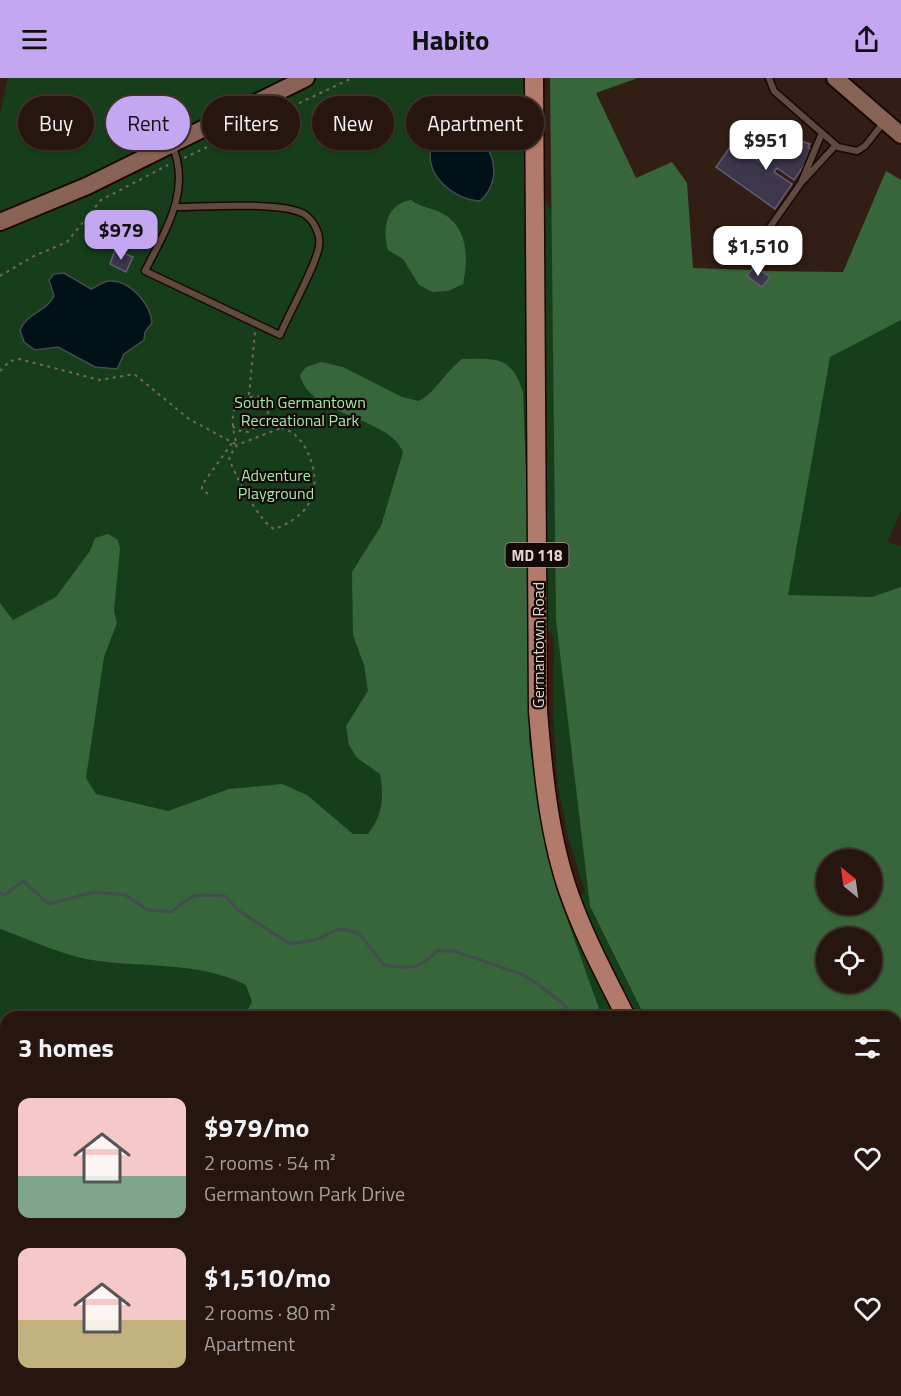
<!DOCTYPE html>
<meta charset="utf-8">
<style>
body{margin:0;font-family:"Titillium Web",sans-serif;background:#32231d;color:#f1f3f6;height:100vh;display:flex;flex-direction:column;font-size:22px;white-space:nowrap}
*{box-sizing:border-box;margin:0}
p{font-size:20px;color:#a49f9e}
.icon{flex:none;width:33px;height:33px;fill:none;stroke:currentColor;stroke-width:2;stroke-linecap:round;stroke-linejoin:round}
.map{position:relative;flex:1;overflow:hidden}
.sheet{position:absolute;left:0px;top:933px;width:902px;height:386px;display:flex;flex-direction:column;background:#26160f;border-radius:18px 18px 0 0;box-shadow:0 2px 4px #0004,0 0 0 2px #42352f}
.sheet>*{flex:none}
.banner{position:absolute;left:18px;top:18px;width:600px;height:54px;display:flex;gap:12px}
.needle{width:39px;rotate:331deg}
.fabs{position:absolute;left:816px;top:771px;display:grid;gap:12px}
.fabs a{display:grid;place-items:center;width:66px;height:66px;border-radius:50%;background:#26160f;box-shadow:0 2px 4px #0004,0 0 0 2px #42352f;font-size:30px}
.price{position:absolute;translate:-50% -51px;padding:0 14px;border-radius:12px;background:#fff;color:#222;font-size:20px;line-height:39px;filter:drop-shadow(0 2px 3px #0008)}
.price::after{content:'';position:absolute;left:50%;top:36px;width:18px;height:14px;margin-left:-9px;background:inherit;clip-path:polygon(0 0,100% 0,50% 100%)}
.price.on{background:#c4a7f1;color:#111}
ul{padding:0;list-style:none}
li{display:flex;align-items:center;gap:18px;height:150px;padding:0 18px}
li span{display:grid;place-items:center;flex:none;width:168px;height:120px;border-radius:12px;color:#555}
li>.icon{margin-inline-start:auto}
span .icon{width:72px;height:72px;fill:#fffc;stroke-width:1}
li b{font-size:26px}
h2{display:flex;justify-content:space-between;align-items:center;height:72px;padding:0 18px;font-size:26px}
.pill{padding:0 21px;border-radius:27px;background:#26160f;box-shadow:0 2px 4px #0004,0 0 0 2px #42352f;font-size:21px;line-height:54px}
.pill.on{background:#c4a7f1;color:#111}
header{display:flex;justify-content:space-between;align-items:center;height:78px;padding:0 18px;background:#c4a7f1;color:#111;font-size:27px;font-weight:700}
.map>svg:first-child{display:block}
</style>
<header><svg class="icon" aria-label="menu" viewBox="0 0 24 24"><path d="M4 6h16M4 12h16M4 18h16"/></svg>Habito<svg class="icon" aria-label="share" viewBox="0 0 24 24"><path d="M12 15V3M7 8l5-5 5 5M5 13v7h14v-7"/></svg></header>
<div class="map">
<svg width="901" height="1318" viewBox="0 0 901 1318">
<rect width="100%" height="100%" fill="#321e14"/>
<!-- green -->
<path fill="#163e1b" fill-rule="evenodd" d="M8 0H529L540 117 605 201 810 238 901 128V433L887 464 901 468V1031L896 939H6V1033L0 1028V35ZM531 529 554 559 553 636 558 708 569 763 585 814 567 827C527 769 525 600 531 529ZM826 782H872V826H826ZM826 860H872V904H826Z"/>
<!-- forest -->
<path fill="#37663b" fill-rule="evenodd" d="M550 0H638L596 15 636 100 672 84 687 105 693 190 751 192 747 198 762 209 770 199 762 193 843 194 886 93 901 102V242L830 279 788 517 872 519 901 509V1278L896 1281V939H645L590 828 556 542ZM826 782H872V826H826ZM826 860H872V904H826Z
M411 122C421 130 435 130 445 137 469 152 468 183 463 206L448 213 432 214 419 207 403 181 388 172C382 151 386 126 411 122Z
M462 281C496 281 511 277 523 314L528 452 529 663 542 747 556 810 602 939H244L252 924 246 907C198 883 144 890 92 882 62 877 29 861 0 851V525L13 542 56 519 90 473 95 460 108 456 118 462 120 471 114 533 117 545 104 579 86 700 96 716 168 733 229 711 282 706 307 717 353 756H368C383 737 384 719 380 696L357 680 349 667 346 648 368 613 364 587 353 557 352 494 381 448 403 374C389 338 310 339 300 297L306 289 321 284 343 289 402 319 419 323C437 313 444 295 462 281Z"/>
<!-- water -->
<path fill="#001118" stroke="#444c4f" stroke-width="1.5" d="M453 52C489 51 509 97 480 123 453 122 420 94 433 65Z
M64 195 91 211C96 209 104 203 109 203 130 201 151 227 152 245L145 254 144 262 124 276 117 291 95 289 58 269 35 272 24 264 20 252C27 235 46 234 54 218L49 202 54 196Z"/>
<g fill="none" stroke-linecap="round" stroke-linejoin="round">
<!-- stream -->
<path stroke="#444c4f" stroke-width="3" d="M0 815 5 817 23 803 49 826 94 814 126 817 148 832 172 834C191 815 198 816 225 818L239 833 290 866 315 862 339 851 359 855 384 887C411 891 418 892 437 873H454L524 897 559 922 576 939
M896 1191 901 1190"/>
</g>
<!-- building -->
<path fill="#3d374b" stroke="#645d74" stroke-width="1.5" d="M798 62 810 66 808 69 814 73 794 102 777 90 774 94 792 106 775 131 716 89 733 65 763 86 774 70 785 78Z
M115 172 133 179 126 194 110 186Z
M754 188 770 199 762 209 747 198Z"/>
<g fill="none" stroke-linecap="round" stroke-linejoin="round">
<defs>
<path id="lane" d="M769 0 774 13 838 69 857 73 865 68 884 44
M822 55 801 105 836 67
M172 67C192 112 165 153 145 193L280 257C288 237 317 186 319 168 321 157 314 142 304 136 282 123 204 129 176 129
M718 153 751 176 801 105"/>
<path id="street" d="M0 1234 6 1235
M307 1312 310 1318"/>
<path id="secondary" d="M835 0 901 57
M0 144 87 108 306 0"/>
<path id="primary" d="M534 0 538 633C543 694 549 760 570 818 585 860 606 899 626 939
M578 1312 579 1318"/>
</defs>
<!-- lane casing -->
<use href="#lane" stroke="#190702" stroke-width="9"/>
<!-- street casing -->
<use href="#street" stroke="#190702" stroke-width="15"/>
<!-- secondary casing -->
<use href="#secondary" stroke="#190702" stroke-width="20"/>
<!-- primary casing -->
<use href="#primary" stroke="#190702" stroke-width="21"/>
<!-- path -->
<path stroke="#78665d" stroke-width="2" stroke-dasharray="3 4.5" stroke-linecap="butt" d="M184 80 352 0
M0 198 34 178 67 164 101 122 168 87
M0 293 10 283 19 281 100 302 134 296 189 341 237 367
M249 317 255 254
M233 348 236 352 248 354 267 341 269 326 264 319C229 315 229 341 237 367
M281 350C306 354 322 398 311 421 305 436 290 445 275 451 262 449 231 391 229 379L237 367Z
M208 416 202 411V407L232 365"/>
<!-- lane -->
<use href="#lane" stroke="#604a3f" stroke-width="6"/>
<!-- street -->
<use href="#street" stroke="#604a3f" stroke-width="12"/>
<!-- secondary -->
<use href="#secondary" stroke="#886255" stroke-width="16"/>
<!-- primary -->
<use href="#primary" stroke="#b17a6b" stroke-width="18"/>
</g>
<g text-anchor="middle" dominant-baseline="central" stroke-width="4.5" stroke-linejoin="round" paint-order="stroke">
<!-- shield labels -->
<rect fill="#130a07" stroke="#a59993" stroke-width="1.5" x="505.5" y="465" width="63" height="24" rx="4.5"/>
<g font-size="15" font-weight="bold" fill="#e4d6cf">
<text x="537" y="477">MD 118</text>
</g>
<!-- park labels -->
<g font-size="16" fill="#a2e8a6" stroke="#130a07">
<text x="300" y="324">South Germantown<tspan x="300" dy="18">Recreational Park</tspan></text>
<text x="276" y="397">Adventure<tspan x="276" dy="18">Playground</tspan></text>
</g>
<!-- street labels -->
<g font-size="16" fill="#e4d6cf" stroke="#130a07">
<text transform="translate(538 567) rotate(-90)">Germantown Road</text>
</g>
</g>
</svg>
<div class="fabs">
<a><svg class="needle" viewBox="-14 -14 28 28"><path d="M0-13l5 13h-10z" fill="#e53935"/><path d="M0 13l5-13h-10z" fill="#a49f9e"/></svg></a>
<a><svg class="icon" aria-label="locate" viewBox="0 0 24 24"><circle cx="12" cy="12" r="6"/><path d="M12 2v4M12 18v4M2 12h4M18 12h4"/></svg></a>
</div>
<b class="price" style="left:766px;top:93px">$951</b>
<b class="price on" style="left:121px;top:183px">$979</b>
<b class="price" style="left:758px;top:199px">$1,510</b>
<div class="banner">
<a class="pill">Buy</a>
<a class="pill on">Rent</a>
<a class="pill">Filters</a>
<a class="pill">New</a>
<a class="pill">Apartment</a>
</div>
<section class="sheet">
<h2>3 homes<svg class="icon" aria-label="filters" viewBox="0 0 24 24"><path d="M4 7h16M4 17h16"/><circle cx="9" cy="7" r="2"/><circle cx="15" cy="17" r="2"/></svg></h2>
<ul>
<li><span style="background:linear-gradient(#f6c9c9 65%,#7fa58c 0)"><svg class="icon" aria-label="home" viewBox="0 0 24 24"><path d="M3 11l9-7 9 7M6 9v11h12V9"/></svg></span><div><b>$979/mo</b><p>2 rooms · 54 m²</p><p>Germantown Park Drive</p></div><svg class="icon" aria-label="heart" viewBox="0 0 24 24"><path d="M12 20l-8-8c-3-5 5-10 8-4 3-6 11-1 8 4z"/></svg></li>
<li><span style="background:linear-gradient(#f6c9c9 60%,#c2b280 0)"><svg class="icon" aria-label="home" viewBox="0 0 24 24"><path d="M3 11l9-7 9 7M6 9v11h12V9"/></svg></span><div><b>$1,510/mo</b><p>2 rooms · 80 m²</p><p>Apartment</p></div><svg class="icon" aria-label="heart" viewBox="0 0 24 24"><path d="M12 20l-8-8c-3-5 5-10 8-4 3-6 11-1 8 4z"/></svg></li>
</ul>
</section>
</div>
